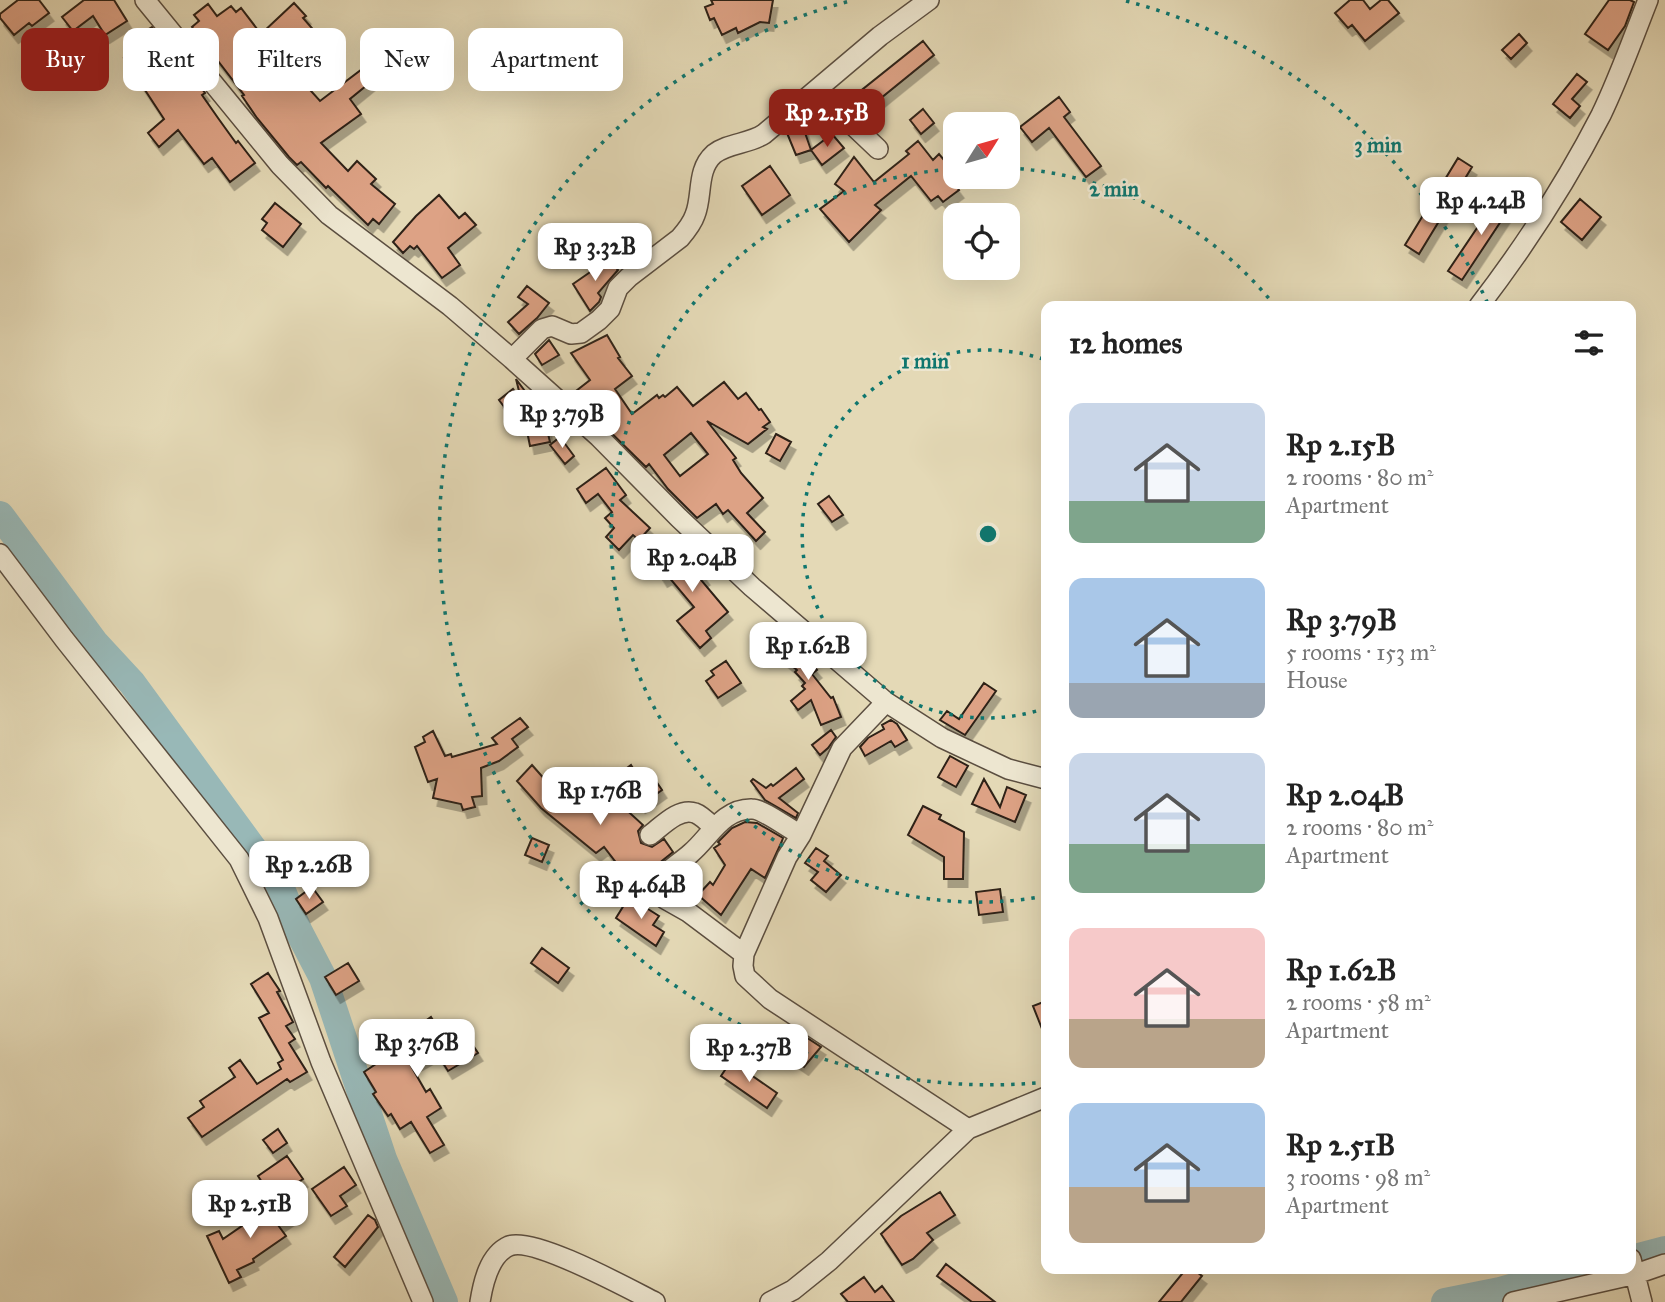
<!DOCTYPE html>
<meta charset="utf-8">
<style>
body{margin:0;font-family:"IM FELL Great Primer",serif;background:#f6f6f6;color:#222;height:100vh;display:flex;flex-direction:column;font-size:26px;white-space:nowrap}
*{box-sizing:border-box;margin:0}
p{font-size:23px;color:#767676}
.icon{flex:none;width:38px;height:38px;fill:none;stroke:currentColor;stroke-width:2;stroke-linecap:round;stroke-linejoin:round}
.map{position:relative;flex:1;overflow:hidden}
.side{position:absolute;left:1041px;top:301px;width:595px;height:973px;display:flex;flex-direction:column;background:#fff;border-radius:14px;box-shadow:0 7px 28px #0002}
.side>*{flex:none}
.hud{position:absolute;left:21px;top:28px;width:665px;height:63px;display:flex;gap:14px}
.needle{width:46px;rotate:53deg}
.tools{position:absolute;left:943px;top:112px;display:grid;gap:14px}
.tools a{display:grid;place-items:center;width:77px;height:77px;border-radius:14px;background:#fff;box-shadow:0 7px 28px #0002;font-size:35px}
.price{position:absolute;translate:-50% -60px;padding:0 16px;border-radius:14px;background:#fff;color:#222;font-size:23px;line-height:46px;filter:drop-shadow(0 2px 4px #0008)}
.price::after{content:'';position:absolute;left:50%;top:42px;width:21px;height:16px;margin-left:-10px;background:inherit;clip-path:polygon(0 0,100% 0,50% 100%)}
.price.active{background:#8f2418;color:#fff}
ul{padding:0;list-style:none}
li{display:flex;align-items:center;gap:21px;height:175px;padding:0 28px}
li span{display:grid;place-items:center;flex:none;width:196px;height:140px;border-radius:14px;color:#555}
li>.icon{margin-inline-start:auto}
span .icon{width:84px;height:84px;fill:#fffc;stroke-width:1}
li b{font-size:30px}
h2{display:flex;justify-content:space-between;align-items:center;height:84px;padding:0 28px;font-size:30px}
.pill{padding:0 24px;border-radius:14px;background:#fff;box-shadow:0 7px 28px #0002;font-size:24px;line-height:63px}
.pill.active{background:#8f2418;color:#fff}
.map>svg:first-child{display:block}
</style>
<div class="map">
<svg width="1665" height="1302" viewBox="0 0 1665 1302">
<defs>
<filter id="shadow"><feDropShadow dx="4.5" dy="8" stdDeviation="0" flood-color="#0004"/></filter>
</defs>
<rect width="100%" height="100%" fill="#e4d9b6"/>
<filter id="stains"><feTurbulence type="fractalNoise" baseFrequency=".00286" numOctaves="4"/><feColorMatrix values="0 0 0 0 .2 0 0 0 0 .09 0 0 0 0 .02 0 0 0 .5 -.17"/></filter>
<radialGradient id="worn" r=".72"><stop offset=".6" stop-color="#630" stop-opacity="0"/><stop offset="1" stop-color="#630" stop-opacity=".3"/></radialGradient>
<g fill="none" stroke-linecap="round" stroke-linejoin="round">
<!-- river -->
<path stroke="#98b8b7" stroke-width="28" d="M0 515 95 643 132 683 262 861 272 869 280 886 299 932 323 978 383 1159 444 1302
M1631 1259 1665 1250
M1445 1302 1500 1291 1579 1269"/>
</g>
<!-- building -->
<path fill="#dda285" stroke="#2d2018" stroke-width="2" fill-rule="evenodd" filter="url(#shadow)" d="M18 0H39L49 13 32 26 29 23 14 35 0 18V14Z
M84 0H114L127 21 105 35 93 16 73 31 62 17Z
M711 0H773L769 23 760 22 738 33 736 28 722 35 714 18 710 20 705 7 713 4Z
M1350 0H1363L1370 9 1381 0H1388L1399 13 1365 41 1352 25 1348 28 1335 13Z
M1609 0H1630L1634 2 1625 26 1608 50 1585 34Z
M294 3 306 16 303 18 324 42 305 58 292 42 271 58 293 89 302 81 320 101 374 60 383 72 350 99 361 114 321 143 348 171 357 161 376 179 371 184 395 204 379 224 373 219 368 225 328 186 326 188 301 162 297 165 289 157 257 118 242 96 244 95 192 27 199 21 194 15 208 4 217 16 231 6 236 12 241 8 261 34Z
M152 27 175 63 179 61 199 85 205 93 202 95 218 118 236 143 238 141 255 163 230 182 212 158 204 164 178 130 159 147 148 133 164 119 124 58 141 48 135 37Z
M1519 34 1527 43 1511 59 1502 50Z
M923 41 934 55 865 111 853 97Z
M1577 74 1587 82 1572 99 1580 106 1570 118 1553 104Z
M1059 97 1070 112 1064 117 1101 166 1086 177 1049 128 1032 142 1020 127Z
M923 109 934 123 921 134 910 120Z
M803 127 811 150 796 155 787 133Z
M832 134 844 148 822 165 811 150Z
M918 141 933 160 939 154 955 173 949 177 959 190 943 202 938 196 931 201 911 176 875 205 881 210 849 242 820 209 844 191 835 184 854 157 874 182 909 154 906 151Z
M1458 158 1472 167 1419 254 1405 245Z
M770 166 790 195 762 215 742 186Z
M1500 194 1513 203 1462 280 1448 271Z
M439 195 459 218 465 213 476 225 448 248 460 265 442 278 417 246 414 249 410 246 403 253 393 242 416 216Z
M1580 199 1601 217 1582 240 1561 222Z
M275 203 301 224 283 247 262 230 267 223 262 219Z
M609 259 618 270 598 293 601 297 599 302 590 311 573 284Z
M527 286 549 303 537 318 519 334 508 322 528 304 518 297Z
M607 335 620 357 618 358 632 376 615 389 632 414 657 395 659 398 663 395 665 397 677 387 693 406 724 382 738 399 746 393 759 410 761 409 770 422 763 427 767 429 748 444 707 421 736 458 733 460 741 473 763 498 747 513 765 532 756 541 728 510 723 514 716 504 697 518 668 489 649 464 646 467 593 415 576 391 590 380 571 353ZM691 433 708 454 680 476 664 455Z
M549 340 559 355 542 365 535 354Z
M516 379 544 417 550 442 530 446 523 411 513 419 499 400 513 389 516 393 519 391Z
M776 434 791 442 780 461 766 453Z
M560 437 574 456 565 464 550 445Z
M606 468 626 495 620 500 650 528 639 540 633 535 619 550 606 537 614 528 605 518 612 512 598 494 586 503 577 489Z
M829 496 843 515 832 522 818 504Z
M680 545 705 577 701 580 728 612 706 631 711 638 700 648 677 621 694 607 668 576 663 579 652 561Z
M789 635 810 656 807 659 817 670 812 674 831 698 833 697 841 717 821 725 811 700 798 710 791 701 805 689 802 686 805 683 795 672 797 670 775 652Z
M726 661 741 683 718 698 706 681 714 675 711 671Z
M984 683 996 691 965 735 940 720 947 711 959 719Z
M520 718 528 727 512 739 518 747 499 761 481 768 482 796 472 797 475 807 463 810 461 804 433 798 437 779 428 782 415 747 425 742 423 737 433 731 445 756 451 754 452 757 497 744 492 738Z
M891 720 897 724 907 740 895 747 891 741 865 756 860 747 868 738 884 729 882 725Z
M831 730 836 737 828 748 820 755 812 745Z
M950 756 968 766 956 787 938 777Z
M532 765 569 807 583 792 587 795 597 783 643 825 638 831 641 843 652 847 664 839 673 852 652 869 646 878 645 885 635 894 626 883 628 880 622 875 624 873 604 847 596 853 541 808 517 781Z
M631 765 641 781 651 774 662 790 641 805 619 774Z
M796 768 804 779 779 798 798 813 796 818 765 800 751 781 753 779 766 788 771 784 773 786Z
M984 779 1000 807 1007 787 1026 795 1015 822 972 804Z
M923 806 941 815 939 819 964 832 963 879H944V857L908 835Z
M745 822 757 823 783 838 782 841 765 878 751 869 721 915 698 895 710 882 713 885 725 865 714 848 720 844 718 842 732 828Z
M532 838 549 845 542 862 525 855Z
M816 848 828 856 824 861 841 875 826 892 811 880 818 872 805 863Z
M312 887 323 902 306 914 296 899Z
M1000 889 1003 912 979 915 976 892Z
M629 897 659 916 653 925 664 932 656 946 616 918Z
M542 948 569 968 558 983 531 963Z
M348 963 359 981 336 995 325 977Z
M268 973 280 991 277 992 293 1022 286 1026 295 1039 289 1043 307 1072 290 1082 287 1079 202 1137 188 1118 204 1107 200 1101 235 1077 229 1068 240 1060 257 1084 281 1069 278 1063 283 1060 259 1018 269 1013 251 984Z
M1046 1001V1039L1033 1006Z
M431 1017 443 1036 460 1026 478 1053 448 1071 436 1052 411 1066 426 1092 430 1089 441 1108 427 1117 444 1145 430 1153 411 1122 400 1129 391 1114 388 1116 373 1094 376 1092 364 1072 425 1031 421 1024Z
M792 1028 821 1047 804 1067 794 1060 799 1054 782 1040Z
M731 1061 777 1093 767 1108 721 1076Z
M278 1129 287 1143 273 1153 263 1140Z
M287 1156 303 1179 273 1199 258 1176Z
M344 1167 356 1185 340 1196 347 1206 331 1216 312 1189Z
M940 1192 955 1215 927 1233 933 1240 913 1259 902 1265 881 1234 901 1216Z
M281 1199 293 1215 278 1225 286 1236 253 1259 254 1262 237 1270 241 1277 229 1283 207 1236 219 1231 223 1239Z
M368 1215 375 1220 378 1227 345 1267 334 1257Z
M946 1264 995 1302H972L937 1276Z
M1186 1269H1193L1202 1276 1181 1302H1159Z
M864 1277 875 1292 882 1286 894 1302H848L841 1294Z"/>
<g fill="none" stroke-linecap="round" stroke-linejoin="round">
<defs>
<path id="minor" d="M145 0 280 165 329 215 450 306 512 359 599 437 679 518 752 587 886 702 942 738 1008 769 1046 779
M817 91 878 149
M1479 306C1525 246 1566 183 1601 115 1619 78 1633 38 1648 0
M512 359 542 329 552 326 571 334 581 333 599 320 610 309 618 288 629 277 680 238C686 231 692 224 695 215 703 196 696 170 714 154 728 143 749 144 764 134L880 36 929 0
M0 554 64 639 239 859 268 918 321 1062 423 1302
M886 702 842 748 801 835 787 857 744 954 743 966 745 976 770 999 968 1129
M650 835C661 827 679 807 695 813 701 815 708 822 713 827
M744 954 688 912 665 899 658 891 657 882C667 870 680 863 691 853 709 838 723 808 752 809 763 809 789 829 801 835
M1631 1259 1642 1302
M480 1302C483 1283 489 1255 509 1246 533 1236 629 1289 655 1302
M770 1302 793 1290 829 1261 968 1129 1046 1097
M1513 1302 1636 1274 1665 1264"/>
</defs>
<!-- minor casing -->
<use href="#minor" stroke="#5b4e40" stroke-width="22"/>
<!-- minor -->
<use href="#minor" stroke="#ede6d0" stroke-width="19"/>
</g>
<!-- distance rings -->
<g fill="none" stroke="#0f766e" stroke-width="3.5" stroke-dasharray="3.5 7">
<path d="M1046 708A184 184 0 1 1 1046 360"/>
<path d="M1045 896A367 367 0 1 1 953 169M1010 168A367 367 0 0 1 1275 306"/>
<path d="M1046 1082A551 551 0 0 1 850 1M1126 1A551 551 0 0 1 1489 306"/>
</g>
<circle cx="988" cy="534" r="10" fill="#0f766e" stroke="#ede6d0" stroke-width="3.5"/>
<g font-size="21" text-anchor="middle" font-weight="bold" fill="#0f766e" stroke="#ede6d0" stroke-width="5" stroke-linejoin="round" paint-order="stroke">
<text x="1378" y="152">3 min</text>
<text x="1114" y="196">2 min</text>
<text x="925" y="368">1 min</text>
</g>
<rect width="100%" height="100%" filter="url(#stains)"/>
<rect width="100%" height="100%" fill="url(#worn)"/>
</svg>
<div class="tools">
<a><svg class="needle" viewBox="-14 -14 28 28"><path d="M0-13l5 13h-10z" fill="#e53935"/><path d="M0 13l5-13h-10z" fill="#767676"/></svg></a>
<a><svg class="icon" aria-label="locate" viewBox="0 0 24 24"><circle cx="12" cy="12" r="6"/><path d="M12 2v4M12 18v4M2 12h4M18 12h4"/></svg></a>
</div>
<b class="price active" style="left:827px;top:149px">Rp 2.15B</b>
<b class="price" style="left:1481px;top:237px">Rp 4.24B</b>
<b class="price" style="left:595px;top:283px">Rp 3.32B</b>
<b class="price" style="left:562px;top:450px">Rp 3.79B</b>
<b class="price" style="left:692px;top:594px">Rp 2.04B</b>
<b class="price" style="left:808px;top:682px">Rp 1.62B</b>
<b class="price" style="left:600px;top:827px">Rp 1.76B</b>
<b class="price" style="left:309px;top:901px">Rp 2.26B</b>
<b class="price" style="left:641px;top:921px">Rp 4.64B</b>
<b class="price" style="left:417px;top:1079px">Rp 3.76B</b>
<b class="price" style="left:749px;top:1084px">Rp 2.37B</b>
<b class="price" style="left:250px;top:1240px">Rp 2.51B</b>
<div class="hud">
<a class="pill active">Buy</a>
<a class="pill">Rent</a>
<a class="pill">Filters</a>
<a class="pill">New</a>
<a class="pill">Apartment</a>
</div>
<section class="side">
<h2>12 homes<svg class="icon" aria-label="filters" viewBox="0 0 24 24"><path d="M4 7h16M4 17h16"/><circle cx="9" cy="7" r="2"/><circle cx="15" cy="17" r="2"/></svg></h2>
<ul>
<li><span style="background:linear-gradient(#c9d6e8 70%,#7fa58c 0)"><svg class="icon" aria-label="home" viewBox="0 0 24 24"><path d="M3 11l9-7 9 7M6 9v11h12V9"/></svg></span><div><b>Rp 2.15B</b><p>2 rooms · 80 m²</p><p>Apartment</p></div></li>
<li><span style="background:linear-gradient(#a9c7e8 75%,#9aa5b1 0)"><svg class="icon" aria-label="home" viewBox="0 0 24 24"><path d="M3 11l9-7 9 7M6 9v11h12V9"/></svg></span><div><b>Rp 3.79B</b><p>5 rooms · 153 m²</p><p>House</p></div></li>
<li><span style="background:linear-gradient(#c9d6e8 65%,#7fa58c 0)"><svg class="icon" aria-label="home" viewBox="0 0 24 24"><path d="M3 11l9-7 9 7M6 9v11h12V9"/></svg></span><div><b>Rp 2.04B</b><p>2 rooms · 80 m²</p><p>Apartment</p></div></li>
<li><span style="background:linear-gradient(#f6c9c9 65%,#b9a48a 0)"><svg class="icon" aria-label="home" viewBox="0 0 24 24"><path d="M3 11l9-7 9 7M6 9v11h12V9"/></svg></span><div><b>Rp 1.62B</b><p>2 rooms · 58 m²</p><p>Apartment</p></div></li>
<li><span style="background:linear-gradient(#a9c7e8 60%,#b9a48a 0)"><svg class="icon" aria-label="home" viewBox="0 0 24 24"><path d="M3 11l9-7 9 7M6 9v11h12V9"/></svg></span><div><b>Rp 2.51B</b><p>3 rooms · 98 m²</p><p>Apartment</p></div></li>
</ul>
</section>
</div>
